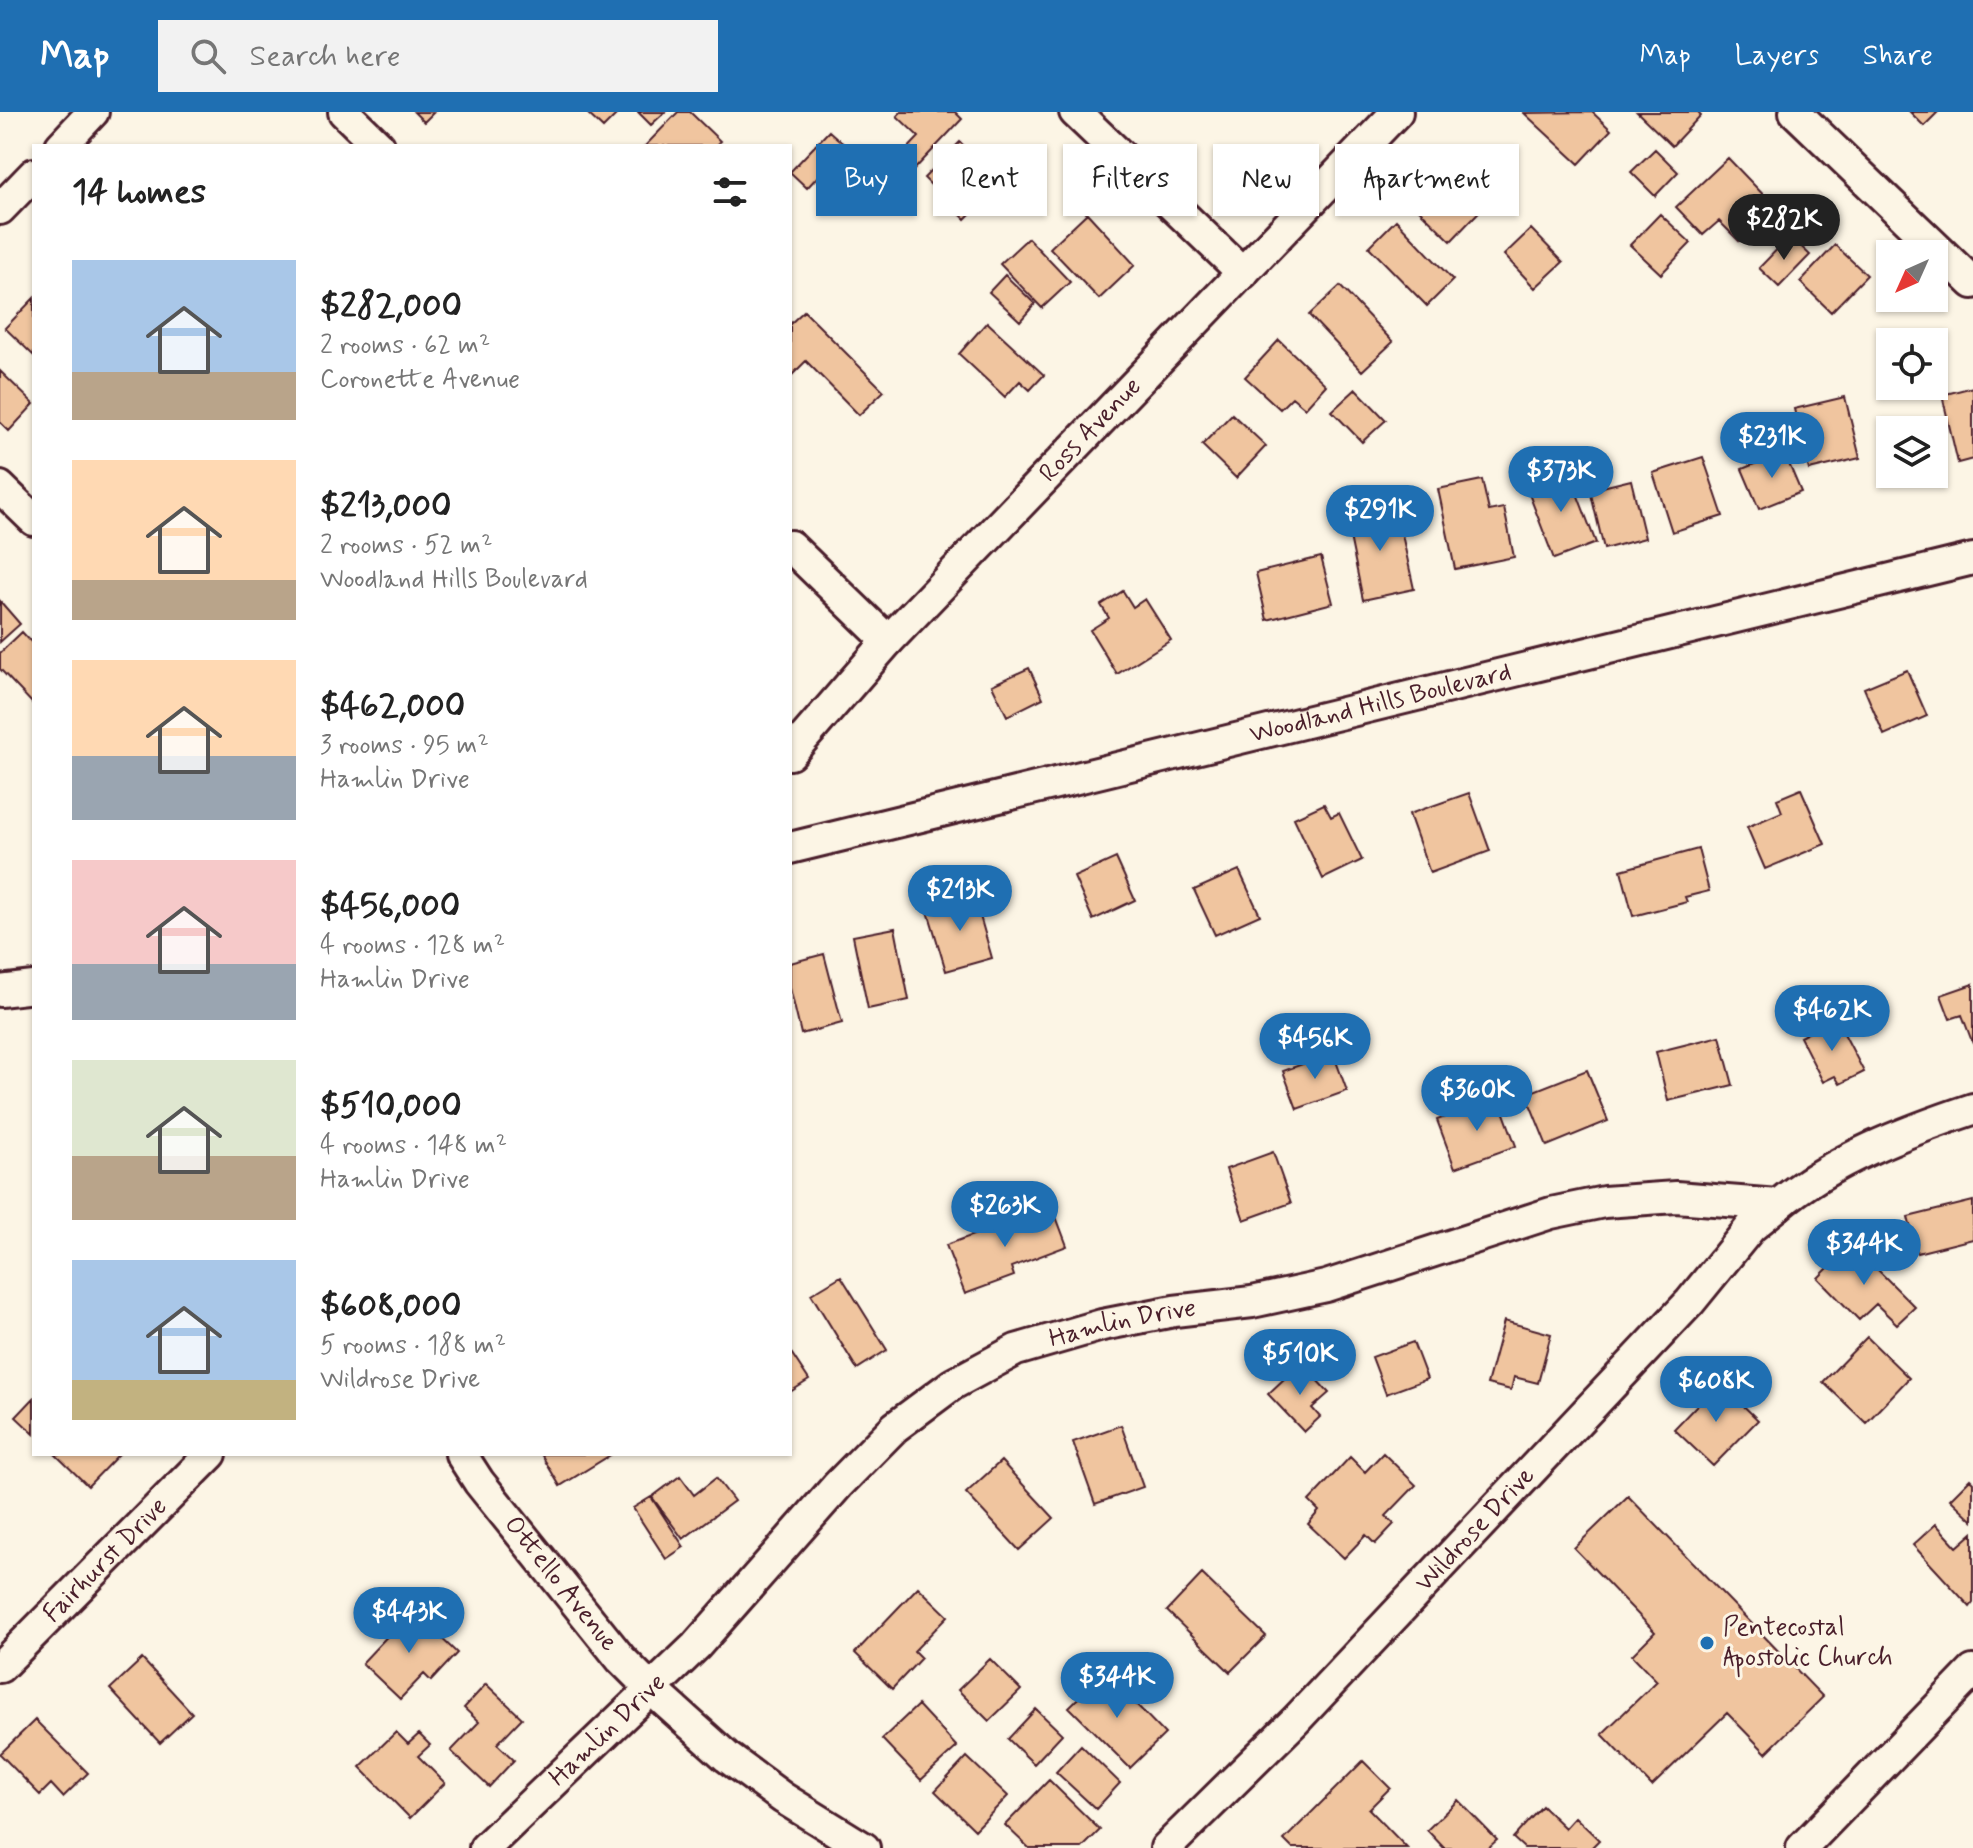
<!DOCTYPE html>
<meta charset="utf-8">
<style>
body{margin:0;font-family:Mynerve,sans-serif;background:#f2f2f2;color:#222;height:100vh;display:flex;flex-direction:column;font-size:30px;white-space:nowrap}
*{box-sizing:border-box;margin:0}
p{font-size:26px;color:#767676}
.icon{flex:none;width:44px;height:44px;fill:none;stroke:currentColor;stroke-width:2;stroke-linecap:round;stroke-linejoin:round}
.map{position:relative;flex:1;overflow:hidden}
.details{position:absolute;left:32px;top:32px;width:760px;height:1312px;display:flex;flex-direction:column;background:#fff;border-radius:0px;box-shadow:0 2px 6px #0004}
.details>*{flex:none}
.guide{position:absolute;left:816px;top:32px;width:760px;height:72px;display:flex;gap:16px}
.needle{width:52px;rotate:225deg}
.buttons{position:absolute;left:1876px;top:128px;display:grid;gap:16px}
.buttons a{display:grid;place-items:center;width:72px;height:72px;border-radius:0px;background:#fff;box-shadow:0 2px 6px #0004;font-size:40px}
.price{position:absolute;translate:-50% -68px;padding:0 18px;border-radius:28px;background:#1f6fb2;color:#fff;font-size:26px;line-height:52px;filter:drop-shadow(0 2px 4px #0008)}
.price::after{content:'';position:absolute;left:50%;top:48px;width:24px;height:18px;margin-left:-12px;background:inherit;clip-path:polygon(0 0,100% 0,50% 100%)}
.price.current{background:#222;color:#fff}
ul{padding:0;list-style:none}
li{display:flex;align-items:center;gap:24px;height:200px;padding:0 40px}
li span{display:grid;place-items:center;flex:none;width:224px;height:160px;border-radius:0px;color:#555}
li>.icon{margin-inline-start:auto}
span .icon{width:96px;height:96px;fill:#fffc;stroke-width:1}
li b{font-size:34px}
h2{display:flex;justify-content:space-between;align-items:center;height:96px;padding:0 40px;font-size:34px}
.chip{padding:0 28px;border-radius:0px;background:#fff;box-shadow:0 2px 6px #0004;font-size:28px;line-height:72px}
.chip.current{background:#1f6fb2;color:#fff}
header{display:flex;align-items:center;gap:48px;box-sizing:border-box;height:112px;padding:0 40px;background:#1f6fb2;color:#fff}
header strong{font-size:38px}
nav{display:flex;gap:44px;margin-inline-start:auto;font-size:28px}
.search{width:560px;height:72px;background:#f2f2f2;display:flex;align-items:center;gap:20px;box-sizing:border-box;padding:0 28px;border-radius:0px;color:#767676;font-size:30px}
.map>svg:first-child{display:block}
</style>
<header>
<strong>Map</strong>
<div class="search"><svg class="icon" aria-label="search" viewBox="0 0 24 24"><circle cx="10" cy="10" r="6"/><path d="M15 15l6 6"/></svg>Search here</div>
<nav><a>Map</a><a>Layers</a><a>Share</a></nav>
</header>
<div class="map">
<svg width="1973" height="1736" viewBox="0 0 1973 1736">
<rect width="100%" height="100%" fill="#fcf5e5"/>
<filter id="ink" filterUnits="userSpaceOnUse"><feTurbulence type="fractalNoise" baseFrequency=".0125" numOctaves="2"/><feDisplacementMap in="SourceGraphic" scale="16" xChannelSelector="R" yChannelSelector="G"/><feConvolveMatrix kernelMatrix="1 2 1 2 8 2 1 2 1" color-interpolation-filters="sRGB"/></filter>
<g filter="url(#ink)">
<!-- building -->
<path fill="#f0c59f" stroke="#4a1f2b" stroke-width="2" d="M414 0H434L424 10Z
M586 0H619L603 16Z
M638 0H665L651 13Z
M678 0H690L720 29 715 34H645Z
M901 0H955L962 7 911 61 897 48 919 25 897 4Z
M1592 0 1611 18 1579 52 1524 1Z
M1637 0H1698L1701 3 1672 34Z
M1910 0H1938L1924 14Z
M829 19 846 34 807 76 790 60Z
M960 30 987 57 973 72 987 85 965 107 924 66Z
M1655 37 1678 60 1655 84 1631 60Z
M1728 46 1775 95 1739 129 1719 109 1703 123 1676 95Z
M1458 49 1494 84 1451 129 1415 94Z
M1087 101 1135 153 1099 187 1050 136Z
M1660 102 1691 131 1661 162 1630 133Z
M1396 108 1453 168 1427 194 1369 135Z
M1531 117 1563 150 1535 176 1504 143Z
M1790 124 1810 143 1779 175 1759 156Z
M1028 126 1070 170 1042 196 1000 152Z
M1835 133 1867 163 1831 200 1800 170Z
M1005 163 1035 192 1020 209 989 180Z
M1340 174 1393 230 1362 259 1309 203Z
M34 186V244L5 216Z
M804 199 884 279 859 303 806 249 790 265V212Z
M987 210 1044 263 1030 278 1020 269 1005 285 959 242Z
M1279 228 1326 273 1305 296 1292 285 1280 297 1245 265Z
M0 259 34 292 9 319 0 310Z
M1973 275V347L1958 351 1942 283Z
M1356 277 1386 308 1362 330 1332 299Z
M1845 285 1860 346 1809 358 1794 297Z
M1232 302 1266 334 1236 366 1202 333Z
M1784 340 1801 380 1759 397 1742 357Z
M1703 345 1723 404 1672 420 1653 361Z
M1568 358 1596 431 1554 447 1526 374Z
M1482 368 1489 399 1504 396 1514 445 1455 457 1438 377Z
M1631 368 1645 426 1604 437 1590 378Z
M1396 395 1414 477 1363 488 1346 405Z
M1321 445 1333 491 1267 508 1256 461Z
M1123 479 1133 495 1145 487 1171 528 1117 562 1090 518 1109 506 1101 493Z
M0 489 20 512 0 530Z
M22 520 34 533V593L0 557V541Z
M1029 556 1043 586 1007 604 992 573Z
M1907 558 1927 604 1884 623 1864 576Z
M1801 677 1825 732 1765 757 1747 715 1782 700 1777 687Z
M1469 681 1490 739 1430 761 1409 702Z
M1324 692 1331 705 1339 701 1362 748 1323 767 1294 706Z
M1698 737 1709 779 1685 785 1687 790 1633 804 1621 758Z
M1116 746 1135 788 1093 808 1074 765Z
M1239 758 1260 803 1215 823 1194 778Z
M974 783 992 846 946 859 927 796Z
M895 816 909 888 868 897 853 824Z
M824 842 842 911 801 922 790 876V851Z
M1973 872V932L1962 903 1950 907 1941 883Z
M1836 906 1864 960 1840 972 1835 964 1823 970 1800 925Z
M1720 924 1733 973 1668 989 1656 940Z
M1333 941 1347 979 1297 997 1283 959Z
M1587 958 1608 1009 1547 1034 1526 982Z
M1498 985 1516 1034 1455 1056 1437 1008Z
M1273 1040 1291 1091 1244 1108 1226 1057Z
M1973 1089V1127L1917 1141 1908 1105Z
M1052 1094 1067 1134 1011 1155 1014 1164 965 1182 946 1133Z
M1852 1132 1915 1195 1897 1212 1876 1192 1859 1208 1818 1166Z
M841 1164 887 1238 857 1257 811 1182Z
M1504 1209 1551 1222 1538 1271 1514 1265 1511 1278 1487 1272Z
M1867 1225 1909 1266 1866 1311 1823 1270Z
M1413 1230 1427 1267 1386 1282 1372 1245Z
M790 1239 809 1268 790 1280Z
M1301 1251 1329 1281 1312 1296 1320 1305 1304 1320 1268 1282Z
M1719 1270 1758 1308 1713 1354 1674 1317Z
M34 1286V1322L16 1305Z
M1121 1313 1143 1375 1095 1392 1073 1330Z
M1383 1341 1416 1373 1386 1404 1394 1412 1375 1432 1366 1423 1344 1446 1308 1412 1319 1399 1309 1389 1350 1345 1365 1360Z
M55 1342H119L88 1374Z
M541 1342H612L560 1374Z
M1001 1349 1054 1406 1019 1438 966 1381Z
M680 1364 694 1383 716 1366 734 1389 683 1427 652 1385Z
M1970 1367 1973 1370V1409L1950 1387Z
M1628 1384 1823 1585 1766 1641 1727 1601 1652 1674 1602 1622 1657 1569 1632 1543 1655 1520 1574 1436Z
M651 1385 684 1435 666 1447 633 1396Z
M1936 1412 1957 1435 1973 1421V1491L1970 1495 1913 1433Z
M1202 1462 1266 1524 1230 1560 1167 1499Z
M918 1475 948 1504 914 1539 921 1546 892 1577 855 1541Z
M412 1498 457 1541 431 1569 424 1562 400 1587 362 1551Z
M142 1547 192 1601 160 1631 110 1577Z
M990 1547 1021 1578 989 1609 958 1578Z
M1105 1560 1165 1622 1130 1656 1069 1595Z
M486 1572 522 1606 497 1632 514 1648 489 1675 451 1639 479 1610 464 1596Z
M918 1593 957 1635 921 1668 882 1627Z
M1036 1597 1062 1622 1034 1652 1008 1627Z
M35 1608 88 1661 63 1685 51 1672 40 1683 0 1642Z
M396 1620 408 1632 419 1622 430 1633 418 1644 445 1671 410 1706 360 1655Z
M1081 1633 1120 1671 1096 1697 1056 1660Z
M967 1645 1008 1684 975 1718 935 1679Z
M1363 1649 1390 1676 1369 1697 1407 1736H1292L1284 1728Z
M1049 1668 1100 1718 1082 1736H1029L1005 1713Z
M1458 1688 1497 1728 1488 1736H1444L1427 1718Z
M1542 1694 1565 1716 1575 1705 1599 1728 1591 1736H1524L1513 1726Z"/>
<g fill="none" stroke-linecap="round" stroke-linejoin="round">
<defs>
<g id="street">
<path d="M344 0 379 34"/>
<path d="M1075 0 1243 161"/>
<path d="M1795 0 1973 171"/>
<path d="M61 34 93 0"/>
<path d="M0 97 34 62"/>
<path d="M0 375 34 408"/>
<path d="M790 434 888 529"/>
<path id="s1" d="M790 642 888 529 1397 0"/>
<path id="s2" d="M790 736 1973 447"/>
<path d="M0 879 34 875"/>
<path id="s3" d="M461 1342 479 1370 621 1547 650 1576 727 1645 783 1686 864 1736"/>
<path id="s4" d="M0 1555 211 1342"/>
<path id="s5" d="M485 1736 696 1534 838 1373 895 1315 953 1272 1016 1238 1102 1213 1174 1199 1252 1190 1326 1174 1551 1101 1604 1090 1676 1085 1778 1093C1831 1048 1907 1019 1973 997"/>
<path id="s6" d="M1166 1736 1296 1608 1690 1190 1751 1115 1778 1093"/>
<path d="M1802 1736 1973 1559"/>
</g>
</defs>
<!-- street casing -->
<use href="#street" stroke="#4a1f2b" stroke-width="36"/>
<!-- street -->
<use href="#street" stroke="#fcf5e5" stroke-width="30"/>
</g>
</g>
<!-- markers -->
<circle fill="#1f6fb2" stroke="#fcf5e5" stroke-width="3" cx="1707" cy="1531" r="8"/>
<g text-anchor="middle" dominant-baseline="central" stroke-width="6" stroke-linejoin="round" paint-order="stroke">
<!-- street labels -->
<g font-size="26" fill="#4a1f2b" stroke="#fcf5e5">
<text stroke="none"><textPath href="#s1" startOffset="442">Ross Avenue</textPath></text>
<text stroke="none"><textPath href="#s2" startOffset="608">Woodland Hills Boulevard</textPath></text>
<text stroke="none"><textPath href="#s5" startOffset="842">Hamlin Drive</textPath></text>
<text stroke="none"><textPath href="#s6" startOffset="444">Wildrose Drive</textPath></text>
<text stroke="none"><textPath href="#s4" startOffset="150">Fairhurst Drive</textPath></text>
<text stroke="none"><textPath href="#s3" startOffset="164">Ottello Avenue</textPath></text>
<text stroke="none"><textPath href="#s5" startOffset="170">Hamlin Drive</textPath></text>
</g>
<!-- poi labels -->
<g font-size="26" fill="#4a1f2b" stroke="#fcf5e5" text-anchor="start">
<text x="1723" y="1516">Pentecostal<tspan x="1723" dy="30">Apostolic Church</tspan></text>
</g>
</g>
</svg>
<div class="buttons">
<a><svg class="needle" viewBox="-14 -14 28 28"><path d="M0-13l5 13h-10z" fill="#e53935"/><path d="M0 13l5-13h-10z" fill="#767676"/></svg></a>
<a><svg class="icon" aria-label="locate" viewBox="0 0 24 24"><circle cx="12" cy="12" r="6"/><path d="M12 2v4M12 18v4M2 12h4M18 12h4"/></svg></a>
<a><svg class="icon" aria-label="layers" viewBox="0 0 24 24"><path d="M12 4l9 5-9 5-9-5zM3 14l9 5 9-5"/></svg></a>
</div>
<b class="price current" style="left:1784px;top:150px">$282K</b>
<b class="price" style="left:1772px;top:368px">$231K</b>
<b class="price" style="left:1561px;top:402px">$373K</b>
<b class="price" style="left:1380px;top:441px">$291K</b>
<b class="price" style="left:960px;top:821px">$213K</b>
<b class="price" style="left:1832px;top:941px">$462K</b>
<b class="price" style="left:1315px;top:969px">$456K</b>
<b class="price" style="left:1477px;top:1021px">$360K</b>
<b class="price" style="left:1005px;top:1137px">$263K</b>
<b class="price" style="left:1864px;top:1175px">$344K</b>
<b class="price" style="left:1300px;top:1285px">$510K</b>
<b class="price" style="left:1716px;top:1312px">$608K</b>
<b class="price" style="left:409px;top:1543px">$443K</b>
<b class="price" style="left:1117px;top:1608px">$344K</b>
<div class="guide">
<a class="chip current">Buy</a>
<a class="chip">Rent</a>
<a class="chip">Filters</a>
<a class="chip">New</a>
<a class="chip">Apartment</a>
</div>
<section class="details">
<h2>14 homes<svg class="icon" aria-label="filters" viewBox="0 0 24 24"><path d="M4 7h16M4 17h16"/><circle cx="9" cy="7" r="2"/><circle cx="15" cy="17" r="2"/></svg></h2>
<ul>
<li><span style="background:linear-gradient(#a9c7e8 70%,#b9a48a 0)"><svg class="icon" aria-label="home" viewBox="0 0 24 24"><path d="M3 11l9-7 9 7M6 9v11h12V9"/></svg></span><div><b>$282,000</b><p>2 rooms · 62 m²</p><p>Coronette Avenue</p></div></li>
<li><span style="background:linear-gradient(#ffd9b3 75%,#b9a48a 0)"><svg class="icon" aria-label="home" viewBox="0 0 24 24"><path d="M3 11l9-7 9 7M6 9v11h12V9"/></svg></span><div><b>$213,000</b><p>2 rooms · 52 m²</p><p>Woodland Hills Boulevard</p></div></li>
<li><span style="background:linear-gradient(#ffd9b3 60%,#9aa5b1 0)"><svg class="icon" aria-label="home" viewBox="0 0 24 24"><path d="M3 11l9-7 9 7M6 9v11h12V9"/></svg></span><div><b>$462,000</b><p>3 rooms · 95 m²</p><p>Hamlin Drive</p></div></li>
<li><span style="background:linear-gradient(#f6c9c9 65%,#9aa5b1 0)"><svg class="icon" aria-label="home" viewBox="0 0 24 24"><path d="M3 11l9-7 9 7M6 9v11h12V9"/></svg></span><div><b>$456,000</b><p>4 rooms · 128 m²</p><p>Hamlin Drive</p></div></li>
<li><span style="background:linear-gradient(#dfe7d0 60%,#b9a48a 0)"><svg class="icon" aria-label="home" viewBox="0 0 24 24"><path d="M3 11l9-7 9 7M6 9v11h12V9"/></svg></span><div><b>$510,000</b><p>4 rooms · 148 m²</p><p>Hamlin Drive</p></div></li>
<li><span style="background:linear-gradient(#a9c7e8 75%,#c2b280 0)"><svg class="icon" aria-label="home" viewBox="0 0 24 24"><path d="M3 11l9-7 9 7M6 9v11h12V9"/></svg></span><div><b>$608,000</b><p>5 rooms · 188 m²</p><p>Wildrose Drive</p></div></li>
</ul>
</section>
</div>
